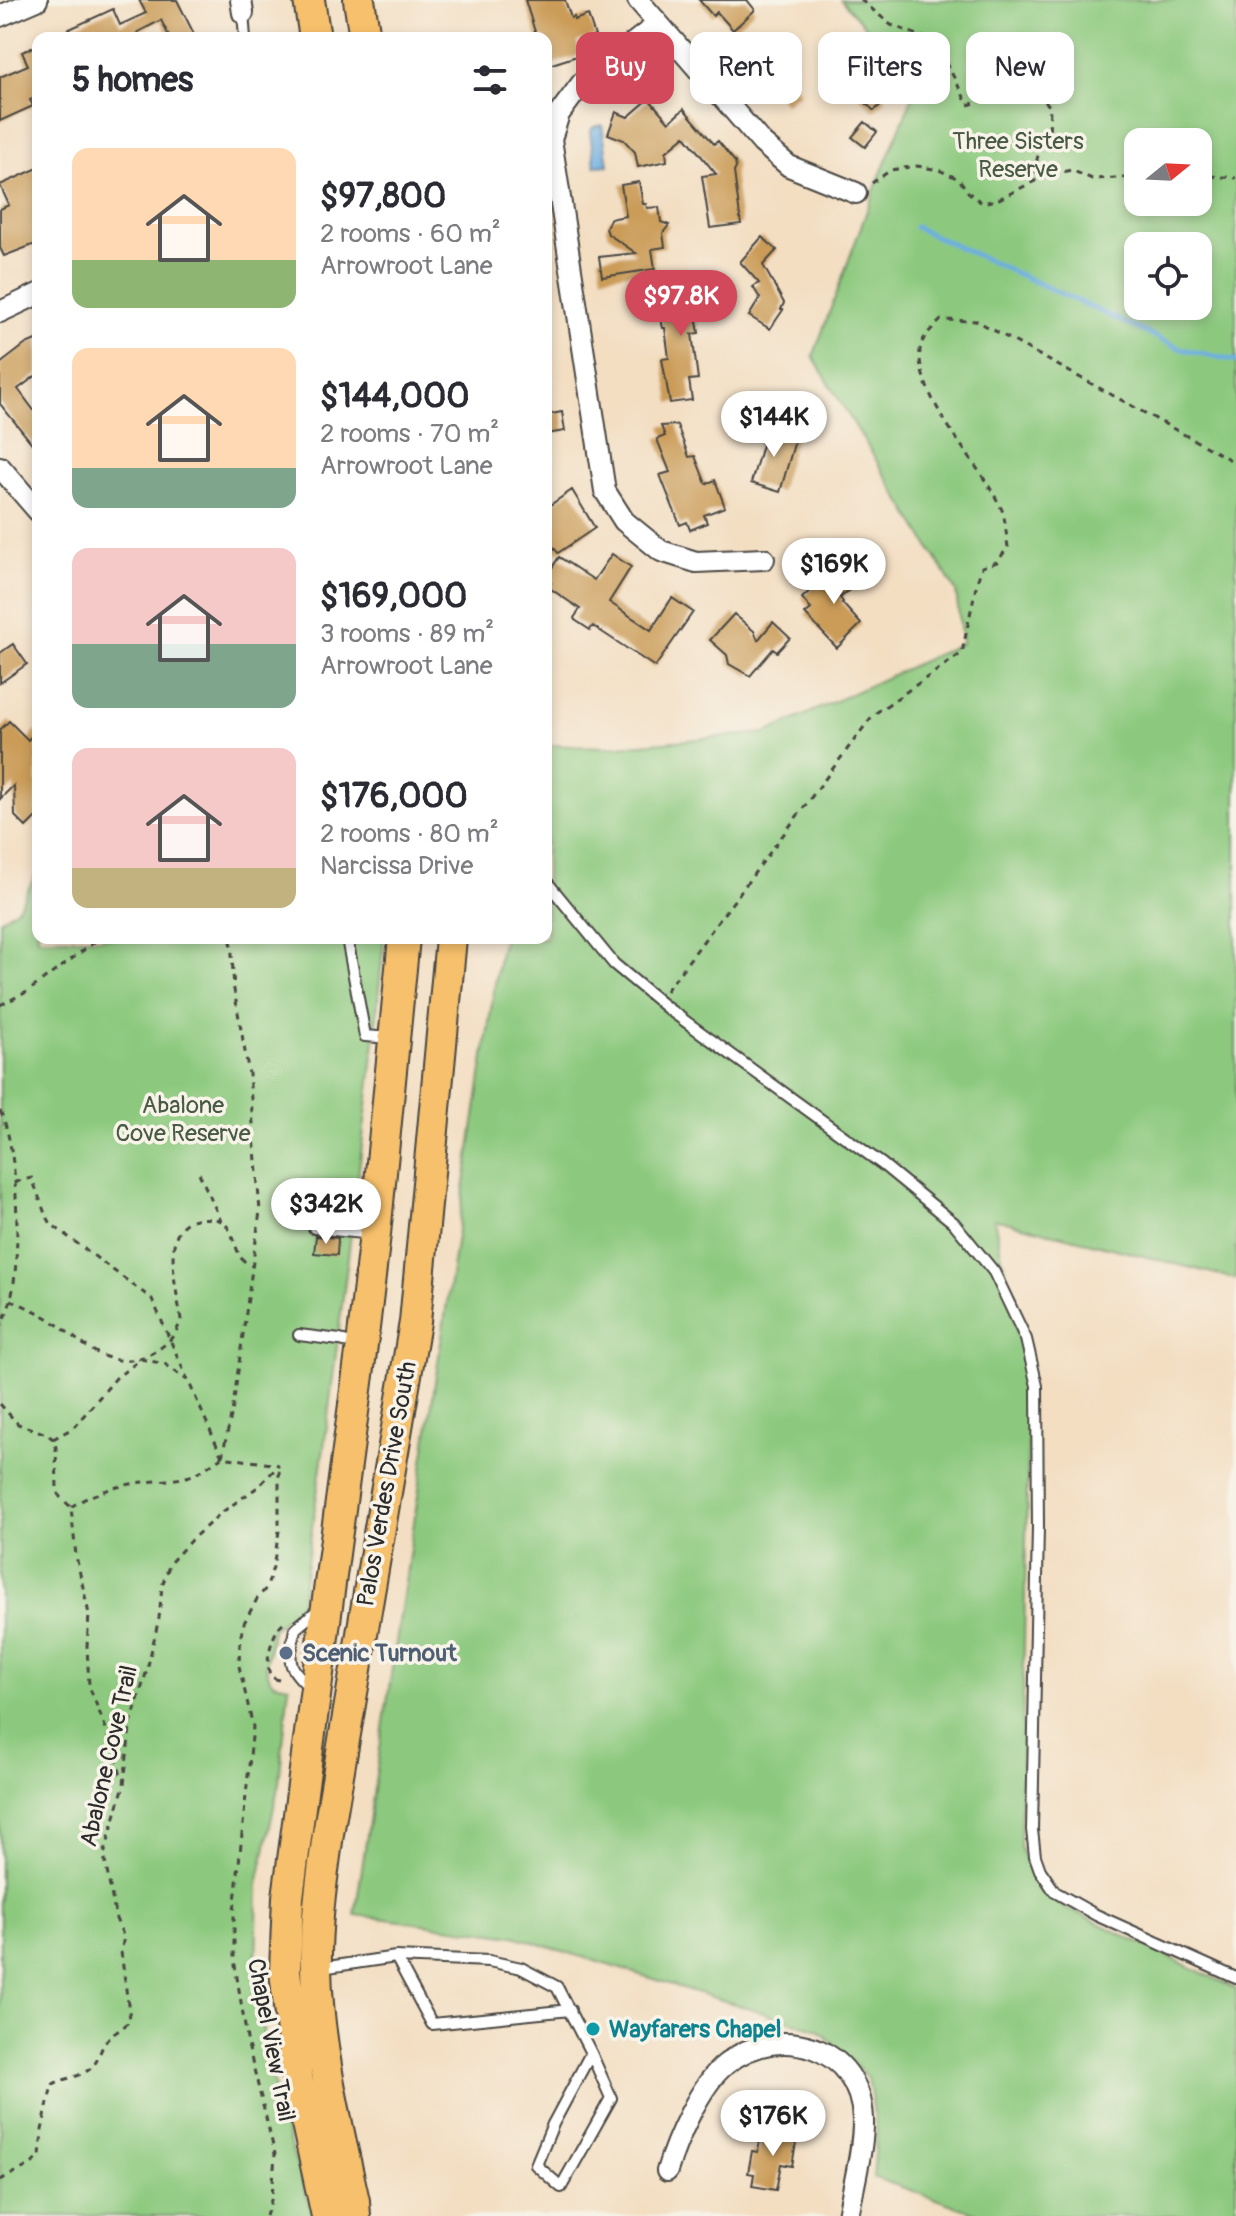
<!DOCTYPE html>
<meta charset="utf-8">
<style>
body{margin:0;font-family:Pangolin,sans-serif;background:#f2f2f3;color:#2b2b33;height:100vh;display:flex;flex-direction:column;font-size:30px;white-space:nowrap}
*{box-sizing:border-box;margin:0}
p{font-size:26px;color:#7c7c81}
.icon{flex:none;width:44px;height:44px;fill:none;stroke:currentColor;stroke-width:2;stroke-linecap:round;stroke-linejoin:round}
.map{position:relative;flex:1;overflow:hidden}
.sheet{position:absolute;left:32px;top:32px;width:520px;height:912px;display:flex;flex-direction:column;background:#fff;border-radius:16px;box-shadow:0 4px 12px #0003}
.sheet>*{flex:none}
.hud{position:absolute;left:576px;top:32px;width:540px;height:72px;display:flex;gap:16px}
.needle{width:52px;rotate:72deg}
.controls{position:absolute;left:1124px;top:128px;display:grid;gap:16px}
.controls a{display:grid;place-items:center;width:88px;height:88px;border-radius:16px;background:#fff;box-shadow:0 4px 12px #0003;font-size:40px}
.price{position:absolute;translate:-50% -68px;padding:0 18px;border-radius:28px;background:#fff;color:#222;font-size:26px;line-height:52px;filter:drop-shadow(0 2px 4px #0008)}
.price::after{content:'';position:absolute;left:50%;top:48px;width:24px;height:18px;margin-left:-12px;background:inherit;clip-path:polygon(0 0,100% 0,50% 100%)}
.price.current{background:#d1495b;color:#fff}
ul{padding:0;list-style:none}
li{display:flex;align-items:center;gap:24px;height:200px;padding:0 40px}
li span{display:grid;place-items:center;flex:none;width:224px;height:160px;border-radius:16px;color:#555}
li>.icon{margin-inline-start:auto}
span .icon{width:96px;height:96px;fill:#fffc;stroke-width:1}
li b{font-size:34px}
h2{display:flex;justify-content:space-between;align-items:center;height:96px;padding:0 40px;font-size:34px}
.chip{padding:0 28px;border-radius:16px;background:#fff;box-shadow:0 4px 12px #0003;font-size:28px;line-height:72px}
.chip.current{background:#d1495b;color:#fff}
.map>svg:first-child{display:block}
</style>
<div class="map">
<svg width="1236" height="2216" viewBox="0 0 1236 2216">
<rect width="100%" height="100%" fill="#f7f3e8"/>
<filter id="ink" filterUnits="userSpaceOnUse"><feTurbulence type="fractalNoise" baseFrequency=".0125" numOctaves="2"/><feDisplacementMap in="SourceGraphic" scale="16" xChannelSelector="R" yChannelSelector="G"/><feConvolveMatrix kernelMatrix="1 2 1 2 8 2 1 2 1" color-interpolation-filters="sRGB"/></filter>
<filter id="wash" filterUnits="userSpaceOnUse"><feTurbulence type="fractalNoise" baseFrequency=".006" numOctaves="4" result="noise"/><feDisplacementMap in="SourceGraphic" scale="32" xChannelSelector="R" yChannelSelector="G"/><feGaussianBlur stdDeviation="1.8" result="paint"/><feColorMatrix in="noise" values="0 0 0 0 0 0 0 0 0 0 0 0 0 0 0 0 0 1.4 0 .05"/><feComposite in="paint" operator="in"/></filter>
<g filter="url(#wash)">
<rect width="100%" height="100%" fill="#f3dec2"/>
<!-- green -->
<path fill="#8cc97e" stroke="#5c7a54" stroke-width="2" fill-rule="evenodd" d="M841 0H1236V1279L994 1219 1029 1388 1020 1847 1034 1884 1058 1904 1236 1989V2216H984L873 2177 877 2131 868 2078 819 2030 514 1936 355 1915 500 950 504 938H546V745L607 747 766 733 962 643 956 591 813 357 879 178 925 67 880 43ZM1138 142H1198V202H1138ZM1138 246H1198V306H1138Z
M38 871V938H384L371 1073 326 1433 301 1603 272 1630 266 1666 270 1679 274 1683 289 1686 279 1782 258 1885 256 1967 264 2039 280 2113 313 2216H0V920L18 908Z"/>
<!-- water -->
<path fill="#6daee1" stroke="#4c6c86" stroke-width="2" d="M602 125 608 165 595 166 590 133 593 127Z"/>
<g fill="none" stroke-linecap="round" stroke-linejoin="round">
<!-- stream -->
<path stroke="#6daee1" stroke-width="5" d="M915 227 1182 349 1236 361"/>
</g>
<g id="blocks">
<!-- building -->
<path fill="#cb9c58" d="M139 0H177L196 38H170L161 20 138 32 141 38H50L113 9 120 25 146 13Z
M525 0H565L571 18 574 17V20L588 15 595 36 577 42 580 55 549 65 546 57V38H537Z
M699 0H747L755 10 733 30 717 12 713 16Z
M38 45V97L30 100 33 106 0 121V77L28 65 22 52Z
M764 52 767 55 769 54 800 92 785 104 765 80 754 89 742 74 756 64 754 60Z
M851 62 860 70 866 64 890 83 883 93 886 100 874 111 849 87 851 85 839 74Z
M649 99 669 122 684 109 714 144 718 141 735 162 736 168 734 172 741 224 710 228 702 176 716 174 685 136 666 152 667 161 638 167 635 152 624 140 608 134 616 112 628 117Z
M865 122 877 132 865 147 852 137Z
M38 168V243L4 256 0 248V209L9 205 0 185Z
M639 182 643 204H646L647 208 659 207 661 222 669 225 663 233 665 247 652 249 655 269 602 277 599 257 636 253 608 234 606 228 610 219 626 216 621 185Z
M762 237 777 250 763 265 784 303 781 309 783 310 770 329 749 316 760 298 753 287 759 283 740 262Z
M695 276 701 315H696L699 333 692 334 698 379 689 380 692 400 670 403 662 359 669 358 665 328H663L660 315V303L674 300 672 279Z
M38 339V374L18 389 38 416V451L0 404V364L26 344Z
M562 412 565 431 546 434V415Z
M677 425 689 457 695 456 706 484 715 480 725 507 704 515 707 523 690 530 687 522 680 525 660 475 670 472 657 439 665 436 661 426Z
M767 428 782 430 796 437 780 492 751 483Z
M572 490 595 528 558 553 546 537V508Z
M612 554 631 567 609 602 651 630 672 598 693 612 655 667 593 626 590 630 575 620 574 618 580 609 548 587 551 583 546 577 559 557 594 580Z
M849 563 863 578 840 598 843 602 842 603 861 624 837 648 805 614 811 609 802 598 816 585 819 588 824 582 826 584Z
M734 614 754 631 758 640 773 622 790 638 777 652 773 649 750 676 729 664 727 655 710 640Z
M13 644 27 664 0 683V653Z
M9 721 28 740 37 730V816L26 827 15 816 14 785 0 799V730Z
M316 1236 338 1238 337 1255 314 1253Z
M777 2127 798 2131 792 2166 781 2164 776 2190 752 2186 754 2174 748 2173 752 2151 758 2152 760 2139 775 2142Z"/>
</g>
</g>
<g filter="url(#ink)">
<use href="#blocks" fill-opacity="0" stroke="#494642" stroke-width="2"/>
<g fill="none" stroke-linecap="round" stroke-linejoin="round">
<defs>
<path id="service" d="M243 13 245 38
M546 881 614 964 667 1008 882 1164 954 1223 994 1272 1026 1339 1037 1386 1038 1527 1032 1830 1035 1856 1040 1870 1055 1892 1096 1915 1236 1978
M347 938 365 1036 391 1038
M314 1228 373 1234
M299 1335 340 1340 360 1345
M311 1689C285 1663 289 1664 295 1629L319 1609
M396 1957 432 2024 570 2010
M321 1968 396 1957 489 1961 521 1968 557 1987 591 2053 611 2098 561 2187 536 2165 553 2124 591 2053"/>
<path id="minor" d="M241 0 243 13
M638 0 762 143 789 166 856 193
M0 16 37 0
M658 24 582 83 559 114 551 139 605 491 624 521 661 551 696 562 764 559
M0 312 38 294
M0 467 38 511
M667 2171C676 2140 701 2083 726 2064 779 2021 860 2046 863 2119 864 2146 853 2188 848 2216"/>
<path id="primary" d="M309 0 315 38
M359 0 365 38
M327 2216 297 2077 285 1971 288 1897 362 1345 375 1234 404 938
M355 2216 354 2201C337 2125 318 2047 316 1969 315 1924 322 1878 328 1834L415 1322 451 938"/>
</defs>
<!-- service casing -->
<use href="#service" stroke="#494642" stroke-width="14"/>
<!-- minor casing -->
<use href="#minor" stroke="#494642" stroke-width="24"/>
<!-- primary casing -->
<use href="#primary" stroke="#494642" stroke-width="34"/>
<!-- path -->
<path stroke="#494642" stroke-width="3" stroke-dasharray="6 6" stroke-linecap="butt" d="M861 0 891 25 926 38 947 64 968 105 1007 93 1036 90 1050 107 1049 138C1036 149 1036 164 1035 181
M1198 175 1236 178
M872 183 891 170 917 166 939 170 959 179 968 192 982 203 997 200 1047 175 1071 170 1092 179 1138 177
M666 991 873 715 962 653 977 582 982 567 997 562 1008 547C1006 536 1006 521 1002 510 982 465 916 400 920 350 922 336 932 329 941 320L977 321 1236 463
M0 1005 27 992 100 938
M0 1111C19 1148 21 1258 11 1299 9 1309 4 1319 0 1328
M199 1173 221 1221
M15 1182 32 1178 44 1211 51 1224 152 1299 222 1457
M11 1300C26 1307 42 1313 55 1323 87 1346 112 1375 154 1352 168 1344 176 1335 181 1320 178 1293 158 1226 196 1219 203 1218 215 1218 221 1221 234 1228 234 1249 242 1259 243 1261 251 1265 252 1266
M0 1404 18 1424 47 1434 53 1439 56 1447 57 1490 60 1497 71 1507 76 1556 89 1614 87 1646 89 1686 114 1749 122 1780
M53 1439 73 1428 116 1378 141 1359 165 1364 187 1380
M222 1457 233 1407 260 1211 249 1074 234 990 231 938
M71 1507C92 1493 119 1485 144 1482 161 1480 178 1481 195 1474 204 1470 213 1462 222 1457L279 1465
M283 1623C273 1630 262 1667 272 1677 275 1679 281 1681 284 1682
M0 2180 30 2165 40 2157 42 2130 52 2085C61 2079 71 2079 81 2074 101 2066 97 2052 107 2040 114 2031 122 2032 130 2019L121 1952 124 1937 116 1919 104 1855 124 1785 130 1727 147 1670 159 1618 162 1586 170 1563 191 1540 221 1513 259 1486 279 1465
M266 2216 272 2197 275 2154 248 2045 234 1959V1912L253 1727 239 1666 240 1639 244 1623 257 1599 267 1587 273 1567 279 1531V1465"/>
<!-- service -->
<use href="#service" stroke="#fff" stroke-width="10"/>
<!-- minor -->
<use href="#minor" stroke="#fff" stroke-width="20"/>
<!-- primary -->
<use href="#primary" stroke="#f7c06c" stroke-width="30"/>
</g>
</g>
<!-- markers -->
<circle fill="#5c6f8a" stroke="#f7f3e8" stroke-width="3" cx="286" cy="1653" r="8"/>
<circle fill="#0f9aa8" stroke="#f7f3e8" stroke-width="3" cx="593" cy="2029" r="8"/>
<g text-anchor="middle" dominant-baseline="central" stroke-width="7" stroke-linejoin="round" paint-order="stroke">
<!-- park labels -->
<g font-size="24" fill="#485a44" stroke="#f7f3e8">
<text x="1018" y="141">Three Sisters<tspan x="1018" dy="28">Reserve</tspan></text>
<text x="183" y="1105">Abalone<tspan x="183" dy="28">Cove Reserve</tspan></text>
</g>
<!-- street labels -->
<g font-size="24" fill="#2b2b2b" stroke="#f7f3e8">
<text transform="translate(387 1484) rotate(-80)">Palos Verdes Drive South</text>
<text transform="translate(109 1756) rotate(-77)">Abalone Cove Trail</text>
<text transform="translate(271 2040) rotate(79)">Chapel View Trail</text>
</g>
<!-- service labels -->
<g font-size="24" font-weight="bold" fill="#4e5e75" stroke="#f7f3e8" text-anchor="start">
<text x="302" y="1653">Scenic Turnout</text>
</g>
<!-- culture labels -->
<g font-size="24" font-weight="bold" fill="#0d838f" stroke="#f7f3e8" text-anchor="start">
<text x="609" y="2029">Wayfarers Chapel</text>
</g>
</g>
</svg>
<div class="controls">
<a><svg class="needle" viewBox="-14 -14 28 28"><path d="M0-13l5 13h-10z" fill="#e53935"/><path d="M0 13l5-13h-10z" fill="#7c7c81"/></svg></a>
<a><svg class="icon" aria-label="locate" viewBox="0 0 24 24"><circle cx="12" cy="12" r="6"/><path d="M12 2v4M12 18v4M2 12h4M18 12h4"/></svg></a>
</div>
<b class="price current" style="left:681px;top:338px">$97.8K</b>
<b class="price" style="left:774px;top:459px">$144K</b>
<b class="price" style="left:834px;top:606px">$169K</b>
<b class="price" style="left:326px;top:1246px">$342K</b>
<b class="price" style="left:773px;top:2158px">$176K</b>
<div class="hud">
<a class="chip current">Buy</a>
<a class="chip">Rent</a>
<a class="chip">Filters</a>
<a class="chip">New</a>
</div>
<section class="sheet">
<h2>5 homes<svg class="icon" aria-label="filters" viewBox="0 0 24 24"><path d="M4 7h16M4 17h16"/><circle cx="9" cy="7" r="2"/><circle cx="15" cy="17" r="2"/></svg></h2>
<ul>
<li><span style="background:linear-gradient(#ffd9b3 70%,#8fb573 0)"><svg class="icon" aria-label="home" viewBox="0 0 24 24"><path d="M3 11l9-7 9 7M6 9v11h12V9"/></svg></span><div><b>$97,800</b><p>2 rooms · 60 m²</p><p>Arrowroot Lane</p></div></li>
<li><span style="background:linear-gradient(#ffd9b3 75%,#7fa58c 0)"><svg class="icon" aria-label="home" viewBox="0 0 24 24"><path d="M3 11l9-7 9 7M6 9v11h12V9"/></svg></span><div><b>$144,000</b><p>2 rooms · 70 m²</p><p>Arrowroot Lane</p></div></li>
<li><span style="background:linear-gradient(#f6c9c9 60%,#7fa58c 0)"><svg class="icon" aria-label="home" viewBox="0 0 24 24"><path d="M3 11l9-7 9 7M6 9v11h12V9"/></svg></span><div><b>$169,000</b><p>3 rooms · 89 m²</p><p>Arrowroot Lane</p></div></li>
<li><span style="background:linear-gradient(#f6c9c9 75%,#c2b280 0)"><svg class="icon" aria-label="home" viewBox="0 0 24 24"><path d="M3 11l9-7 9 7M6 9v11h12V9"/></svg></span><div><b>$176,000</b><p>2 rooms · 80 m²</p><p>Narcissa Drive</p></div></li>
</ul>
</section>
</div>
